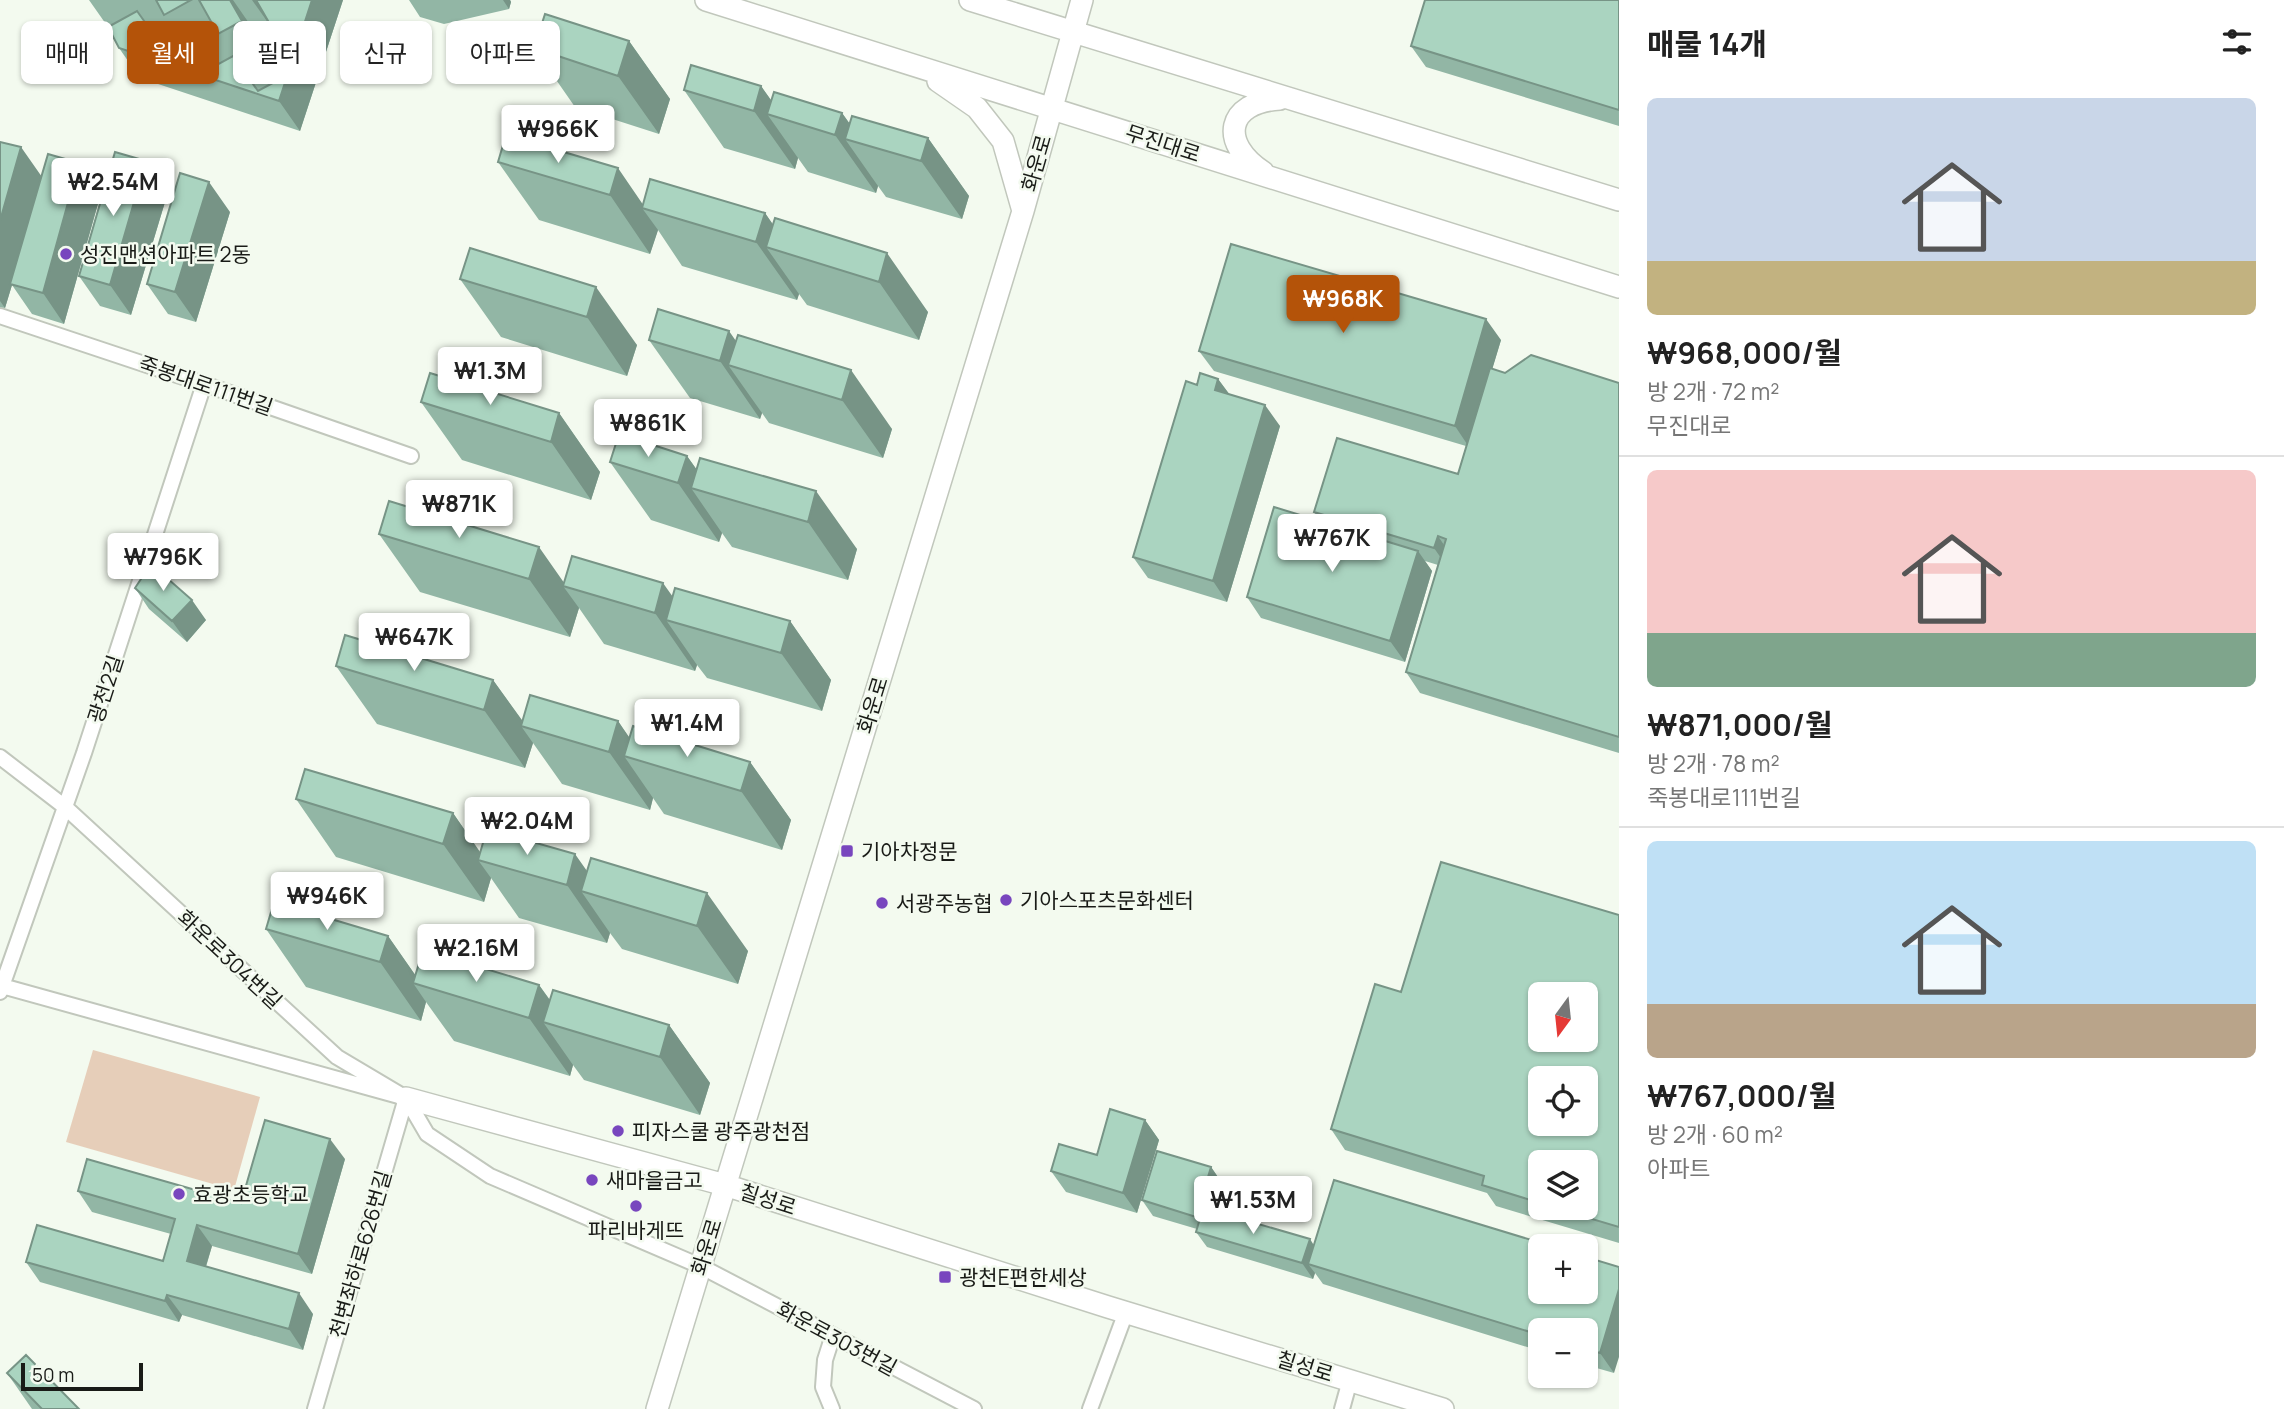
<!DOCTYPE html>
<html lang="ko">
<meta charset="utf-8">
<style>
body{margin:0;font-family:Manrope,"Noto Sans KR",sans-serif;background:#f6f6f6;color:#222;height:100vh;display:flex;flex-direction:column;font-size:26px;white-space:nowrap}
*{box-sizing:border-box;margin:0}
p{font-size:23px;color:#767676}
.icon{flex:none;width:38px;height:38px;fill:none;stroke:currentColor;stroke-width:2;stroke-linecap:round;stroke-linejoin:round}
.map{position:relative;flex:1;overflow:hidden}
.side{display:flex;flex-direction:column;background:#fff;width:665px}
.side>*{flex:none}
.hud{position:absolute;left:21px;top:21px;width:665px;height:63px;display:flex;gap:14px}
.needle{width:46px;rotate:195deg}
.buttons{position:absolute;left:1528px;top:982px;display:grid;gap:14px}
.buttons a{display:grid;place-items:center;width:70px;height:70px;border-radius:10px;background:#fff;box-shadow:0 2px 5px #0004;font-size:35px}
.scale{position:absolute;left:21px;bottom:18px;width:122px;box-sizing:border-box;padding-left:7px;border:4px solid #191b17;border-top:0;font-size:19px;line-height:24px;white-space:nowrap;color:#191b17;-webkit-text-stroke:5px #f3faef;paint-order:stroke}
.price{position:absolute;translate:-50% -60px;padding:0 16px;border-radius:7px;background:#fff;color:#222;font-size:23px;line-height:46px;filter:drop-shadow(0 2px 4px #0008)}
.price::after{content:'';position:absolute;left:50%;top:42px;width:21px;height:16px;margin-left:-10px;background:inherit;clip-path:polygon(0 0,100% 0,50% 100%)}
.price.selected{background:#b45309;color:#fff}
ul{padding:0;list-style:none}
li{display:grid;align-content:center;gap:14px;height:371px;padding:0 28px}
li+li{border-top:2px solid #e0e0e0}
li span{display:grid;place-items:center;height:217px;border-radius:10px;color:#555}
li>.icon{margin-inline-start:auto}
span .icon{width:126px;height:126px;fill:#fffc;stroke-width:1}
li b{font-size:30px}
h2{display:flex;justify-content:space-between;align-items:center;height:84px;padding:0 28px;font-size:30px}
.tag{padding:0 24px;border-radius:10px;background:#fff;box-shadow:0 2px 5px #0004;font-size:24px;line-height:63px}
.tag.selected{background:#b45309;color:#fff}
main{display:flex;flex:1;min-height:0}
.map>svg:first-child{display:block}
</style>
<main>
<div class="map">
<svg width="1619" height="1409" viewBox="0 0 1619 1409">
<rect width="100%" height="100%" fill="#f3faef"/>
<!-- green -->
<path fill="#e6ceb9" d="M93 1050 260 1097 234 1190 66 1142Z"/>
<g fill="none" stroke-linecap="round" stroke-linejoin="round">
<defs>
<path id="street" d="M0 316 204 384 411 456
M0 757 65 807 337 1057 406 1098 427 1134 490 1176 700 1266 974 1409
M2 986 406 1098 315 1409
M0 992 84 753 204 384
M832 1409 823 1387 825 1360 833 1335
M1090 1409 1126 1312
M1342 1409 1350 1380"/>
<path id="secondary" d="M706 0 1619 287
M970 0 1619 200
M938 81 977 108 1003 141 1023 211
M1263 172C1219 143 1226 102 1280 99
M406 1098 725 1185 1108 1307 1443 1409
M657 1409 1023 211 1082 0"/>
</defs>
<!-- street casing -->
<use href="#street" stroke="#c1c7bc" stroke-width="18"/>
<!-- secondary casing -->
<use href="#secondary" stroke="#c1c7bc" stroke-width="24"/>
<!-- street -->
<use href="#street" stroke="#fff" stroke-width="14"/>
<!-- secondary -->
<use href="#secondary" stroke="#fff" stroke-width="21"/>
</g>
<!-- wall -->
<path fill="#92b6a5" fill-rule="evenodd" d="M89 0H343L300 131 140 78 119 48 108 27Z
M409 0H510L511 2 509 9 444 24 420 17Z
M1619 0V126L1426 67 1411 46Z
M629 41 670 99 659 134 575 107 534 48Z
M761 86 771 100 842 113 850 124 928 138 969 196 962 219 886 197 878 186 876 193 808 172 798 158 795 169 724 148 684 90Z
M0 142 42 177 101 193 64 324 32 314 12 285 5 308 0 307Z
M498 162 643 204 765 213 773 225 775 218 928 312 919 340 807 305 799 294 797 300 682 266 658 230 650 254 539 220Z
M168 192 131 315 100 306 79 276Z
M230 212 196 322 168 314 147 284Z
M470 248 637 345 627 376 501 337 460 279Z
M738 335 892 429 883 458 769 423 762 413 760 419 690 398 649 340 736 341Z
M1501 340 1492 369 1505 373 1619 383V753L1420 693 1406 672 1438 565 1425 561 1432 571 1405 662 1261 618 1247 597 1321 521 1314 512 1458 474 1466 446 1214 371 1199 351Z
M1218 379 1229 394 1280 426 1227 602 1148 578 1133 557 1197 385Z
M421 402 559 413 600 472 591 500 462 460Z
M687 456 696 469 700 458 857 549 848 580 732 547 722 533 719 542 651 520 610 462Z
M379 534 564 582 673 597 790 621 831 680 822 711 707 678 697 665 695 671 604 644 579 608 570 637 420 592Z
M135 588 206 620 187 642 149 609Z
M336 666 493 680 522 721H618L629 738 750 762 791 820 782 850 664 814 653 798 650 810 562 784 533 743 525 768 377 724Z
M296 799 453 813 480 853 587 871 748 951 738 984 622 949 610 933 607 943 519 918 491 878 484 902 336 857Z
M1619 915V1243L1496 1206 1487 1193 1345 1150 1331 1129 1401 992ZM1540 1162 1586 1208H1540Z
M266 929 388 936 415 975 539 985 550 1000 669 1025 710 1083 700 1115 584 1080 573 1065 570 1076 454 1041 426 1002 421 1021 306 987Z
M1145 1120 1159 1140 1137 1213 1066 1192 1051 1171 1097 1155Z
M345 1159 312 1274 212 1246 206 1267 313 1314 303 1350 182 1315 179 1322 40 1282 26 1262 163 1261 171 1234 92 1212 78 1191 241 1203Z
M1211 1167 1222 1183 1213 1211 1314 1245 1586 1292 1614 1373 1586 1365V1330H1540V1351L1323 1284 1315 1273 1313 1279 1207 1247 1196 1232 1197 1229 1153 1216 1142 1200Z
M7 1373 79 1409H32Z"/>
<!-- shaded-wall -->
<path fill="#779486" d="M230 0H233L282 71 293 58 252 0H343L300 131 279 101 285 83 242 21Z
M503 0H510L511 2 509 9Z
M629 41 670 99 659 134 618 76Z
M761 86 785 120 767 114 798 158 795 169 754 111Z
M842 113 864 144 845 139 878 186 876 193 835 135Z
M928 138 969 196 962 219 921 161Z
M21 147 42 177 10 284 12 285 5 308 0 301V221Z
M146 161 168 192 131 315 110 285Z
M79 163 101 193 64 324 43 293Z
M618 168 646 209 642 208 658 230 650 254 610 195Z
M209 182 230 212 196 322 175 292Z
M765 213 795 256 766 247 799 294 797 300 756 242Z
M887 253 928 312 919 340 879 282Z
M596 287 637 345 627 376 587 317Z
M1486 319 1501 340 1469 447 1455 426Z
M729 331 759 374 728 365 762 413 760 419 720 361Z
M851 370 892 429 883 458 842 400Z
M1218 379 1233 399 1215 390Z
M1265 405 1280 426 1227 602 1213 581Z
M559 413 600 472 591 500 551 442Z
M687 456 715 495 691 488 722 533 719 542 678 483Z
M816 491 857 549 848 580 808 522Z
M1438 536 1452 557 1448 568 1434 548Z
M539 547 567 587 563 586 579 608 570 637 529 579Z
M1418 551 1432 571 1405 662 1390 641Z
M663 583 695 628 666 620 697 665 695 671 655 613Z
M192 600 206 620 187 642 172 621Z
M790 621 831 680 822 711 781 653Z
M493 680 527 727 521 726 533 743 525 768 484 710Z
M618 721 647 763 624 756 653 798 650 810 609 752Z
M750 762 791 820 782 850 741 791Z
M453 813 487 862 478 860 491 878 484 902 443 844Z
M575 854 606 898 581 891 610 933 607 943 567 885Z
M707 893 748 951 738 984 697 926Z
M388 936 423 986 413 983 426 1002 421 1021 380 962Z
M539 985 571 1030 543 1022 573 1065 570 1076 529 1018Z
M669 1025 710 1083 700 1115 660 1057Z
M1145 1120 1159 1140 1137 1213 1123 1193Z
M330 1139 345 1159 312 1274 298 1254Z
M1211 1167 1222 1183 1207 1232 1196 1217Z
M197 1225 212 1246 201 1282 187 1261Z
M1310 1239 1320 1255 1308 1264 1315 1273 1313 1279 1302 1263Z
M1619 1289V1357L1614 1373 1600 1353Z
M299 1293 313 1314 303 1350 289 1329Z
M167 1295 182 1315 179 1322 165 1301Z"/>
<!-- building -->
<path fill="#aad4c0" stroke="#779486" stroke-width="2" fill-rule="evenodd" d="M156 0H191L164 15Z
M199 0H230L242 21 218 34Z
M256 0H312L279 101 119 48 108 27 137 11 162 46 179 37 204 72 233 56 258 91 282 78 261 41 275 33Z
M1425 0H1619V110L1411 46Z
M545 14 629 41 618 76 534 48Z
M691 65 761 86 754 111 684 90Z
M774 92 842 113 835 135 767 114Z
M852 116 928 138 921 161 845 139Z
M506 135 618 168 610 195 498 162Z
M0 142 21 147 0 221Z
M115 152 146 161 110 285 79 276Z
M48 154 79 163 43 293 10 284Z
M180 173 209 182 175 292 147 284Z
M650 179 765 213 756 242 642 208Z
M775 218 887 253 879 282 766 247Z
M1231 244 1486 319 1455 426 1199 351Z
M470 248 596 287 587 317 460 279Z
M658 309 729 331 720 361 649 340Z
M738 335 851 370 842 400 728 365Z
M1531 355 1619 383V737L1406 672 1446 539 1438 536 1434 548 1314 512 1337 438 1458 474 1490 368 1505 373Z
M430 373 559 413 551 442 421 402Z
M1200 373 1218 379 1215 390 1265 405 1213 581 1133 557 1186 381 1197 385Z
M619 434 687 456 678 483 610 462Z
M700 458 816 491 808 522 691 488Z
M389 501 539 547 529 579 379 534Z
M1274 507 1418 551 1390 641 1247 597Z
M572 556 663 583 655 613 563 586Z
M151 564 192 600 172 621 135 588Z
M675 588 790 621 781 653 666 620Z
M345 635 493 680 484 710 336 666Z
M530 695 618 721 609 752 521 726Z
M633 726 750 762 741 791 624 756Z
M305 769 453 813 443 844 296 799Z
M487 829 575 854 567 885 478 860Z
M591 858 707 893 697 926 581 891Z
M1441 862 1619 915V1227L1555 1208H1586V1162H1540V1203L1482 1185 1484 1176 1331 1129 1375 984 1401 992ZM1540 994H1586V1040H1540ZM1540 1078H1586V1124H1540Z
M274 902 388 936 380 962 266 929Z
M423 950 539 985 529 1018 413 983Z
M553 990 669 1025 660 1057 543 1022Z
M1110 1109 1145 1120 1123 1193 1051 1171 1059 1144 1097 1155Z
M265 1120 330 1139 298 1254 197 1225 187 1261 299 1293 289 1329 167 1295 165 1301 26 1262 37 1225 163 1261 175 1219 78 1191 87 1159 241 1203Z
M1157 1151 1211 1167 1196 1217 1142 1200Z
M1334 1180 1551 1246H1540V1292H1586V1257L1619 1267V1289L1600 1353 1586 1349V1330H1540V1335L1308 1264Z
M1203 1208 1310 1239 1302 1263 1196 1232Z
M26 1355 79 1409H42L7 1373Z"/>
<!-- markers -->
<g fill="#7846be" stroke="#f3faef" stroke-width="2.5">
<circle cx="66" cy="254" r="7"/>
<rect x="840" y="844" width="14" height="14" rx="3.5"/>
<circle cx="1006" cy="900" r="7"/>
<circle cx="882" cy="903" r="7"/>
<circle cx="618" cy="1131" r="7"/>
<circle cx="592" cy="1180" r="7"/>
<circle cx="179" cy="1194" r="7"/>
<circle cx="636" cy="1206" r="7"/>
<rect x="938" y="1270" width="14" height="14" rx="3.5"/>
</g>
<g text-anchor="middle" dominant-baseline="central" stroke-width="5" stroke-linejoin="round" paint-order="stroke">
<!-- street labels -->
<g font-size="21" fill="#191b17" stroke="#f3faef">
<text transform="translate(1163 143) rotate(18)">무진대로</text>
<text transform="translate(1036 163) rotate(-74)">화운로</text>
<text transform="translate(206 385) rotate(19)">죽봉대로111번길</text>
<text transform="translate(105 689) rotate(-72)">광천2길</text>
<text transform="translate(872 705) rotate(-73)">화운로</text>
<text transform="translate(230 959) rotate(43)">화운로304번길</text>
<text transform="translate(768 1199) rotate(18)">칠성로</text>
<text transform="translate(706 1247) rotate(-73)">화운로</text>
<text transform="translate(360 1254) rotate(-74)">천변좌하로626번길</text>
<text transform="translate(837 1338) rotate(28)">화운로303번길</text>
<text transform="translate(1305 1366) rotate(17)">칠성로</text>
</g>
<!-- poi labels -->
<g font-size="21" fill="#191b17" stroke="#f3faef" text-anchor="start">
<text x="80" y="254">성진맨션아파트 2동</text>
<text x="861" y="851">기아차정문</text>
<text x="1020" y="900">기아스포츠문화센터</text>
<text x="896" y="903">서광주농협</text>
<text x="632" y="1131">피자스쿨 광주광천점</text>
<text x="606" y="1180">새마을금고</text>
<text x="193" y="1194">효광초등학교</text>
<text x="636" y="1230" text-anchor="middle">파리바게뜨</text>
<text x="959" y="1277">광천E편한세상</text>
</g>
</g>
</svg>
<div class="buttons">
<a><svg class="needle" viewBox="-14 -14 28 28"><path d="M0-13l5 13h-10z" fill="#e53935"/><path d="M0 13l5-13h-10z" fill="#767676"/></svg></a>
<a><svg class="icon" aria-label="locate" viewBox="0 0 24 24"><circle cx="12" cy="12" r="6"/><path d="M12 2v4M12 18v4M2 12h4M18 12h4"/></svg></a>
<a><svg class="icon" aria-label="layers" viewBox="0 0 24 24"><path d="M12 4l9 5-9 5-9-5zM3 14l9 5 9-5"/></svg></a>
<a>+</a>
<a>−</a>
</div>
<div class="scale">50 m</div>
<b class="price" style="left:558px;top:165px">₩966K</b>
<b class="price" style="left:113px;top:218px">₩2.54M</b>
<b class="price selected" style="left:1343px;top:335px">₩968K</b>
<b class="price" style="left:490px;top:407px">₩1.3M</b>
<b class="price" style="left:648px;top:459px">₩861K</b>
<b class="price" style="left:459px;top:540px">₩871K</b>
<b class="price" style="left:1332px;top:574px">₩767K</b>
<b class="price" style="left:163px;top:593px">₩796K</b>
<b class="price" style="left:414px;top:673px">₩647K</b>
<b class="price" style="left:687px;top:759px">₩1.4M</b>
<b class="price" style="left:527px;top:857px">₩2.04M</b>
<b class="price" style="left:327px;top:932px">₩946K</b>
<b class="price" style="left:476px;top:984px">₩2.16M</b>
<b class="price" style="left:1253px;top:1236px">₩1.53M</b>
<div class="hud">
<a class="tag">매매</a>
<a class="tag selected">월세</a>
<a class="tag">필터</a>
<a class="tag">신규</a>
<a class="tag">아파트</a>
</div>
</div>
<section class="side">
<h2>매물 14개<svg class="icon" aria-label="filters" viewBox="0 0 24 24"><path d="M4 7h16M4 17h16"/><circle cx="9" cy="7" r="2"/><circle cx="15" cy="17" r="2"/></svg></h2>
<ul>
<li><span style="background:linear-gradient(#c9d6e8 75%,#c2b280 0)"><svg class="icon" aria-label="home" viewBox="0 0 24 24"><path d="M3 11l9-7 9 7M6 9v11h12V9"/></svg></span><div><b>₩968,000/월</b><p>방 2개 · 72 m²</p><p>무진대로</p></div></li>
<li><span style="background:linear-gradient(#f6c9c9 75%,#7fa58c 0)"><svg class="icon" aria-label="home" viewBox="0 0 24 24"><path d="M3 11l9-7 9 7M6 9v11h12V9"/></svg></span><div><b>₩871,000/월</b><p>방 2개 · 78 m²</p><p>죽봉대로111번길</p></div></li>
<li><span style="background:linear-gradient(#bfe0f5 75%,#b9a48a 0)"><svg class="icon" aria-label="home" viewBox="0 0 24 24"><path d="M3 11l9-7 9 7M6 9v11h12V9"/></svg></span><div><b>₩767,000/월</b><p>방 2개 · 60 m²</p><p>아파트</p></div></li>
</ul>
</section>
</main>
